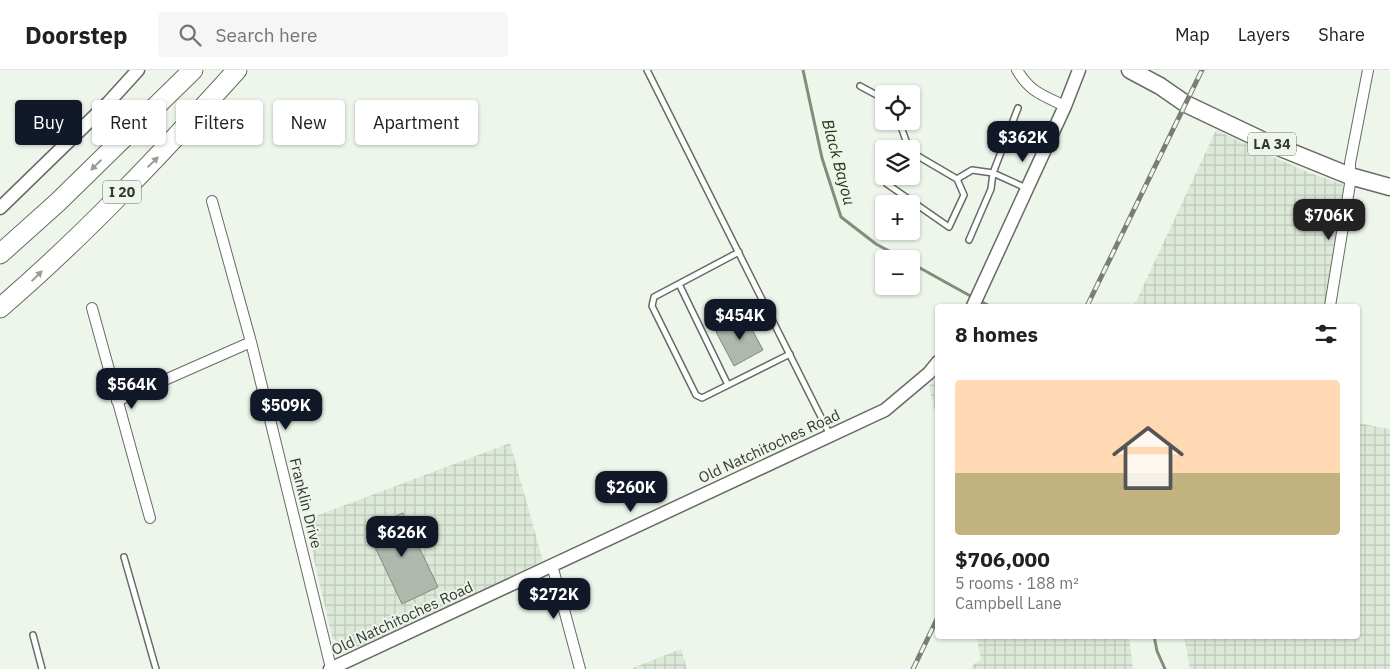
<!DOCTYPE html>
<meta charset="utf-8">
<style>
body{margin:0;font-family:"IBM Plex Sans",sans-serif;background:#f6f6f6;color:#202124;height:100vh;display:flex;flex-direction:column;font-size:19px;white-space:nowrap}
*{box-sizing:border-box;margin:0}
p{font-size:16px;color:#757577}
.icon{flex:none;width:28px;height:28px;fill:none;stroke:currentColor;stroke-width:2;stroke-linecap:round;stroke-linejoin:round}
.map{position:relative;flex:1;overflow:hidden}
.drawer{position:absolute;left:935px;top:234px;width:425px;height:335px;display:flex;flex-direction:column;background:#fff;border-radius:5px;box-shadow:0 1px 4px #0004}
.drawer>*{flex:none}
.banner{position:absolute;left:15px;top:30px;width:475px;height:45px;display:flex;gap:10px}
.buttons{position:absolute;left:875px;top:15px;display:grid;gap:10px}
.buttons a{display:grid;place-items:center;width:45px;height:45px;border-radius:5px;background:#fff;box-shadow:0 1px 4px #0004;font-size:25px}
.price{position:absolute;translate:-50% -42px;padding:0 11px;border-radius:10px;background:#111827;color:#fff;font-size:16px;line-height:32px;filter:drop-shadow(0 1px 2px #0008)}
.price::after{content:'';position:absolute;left:50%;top:30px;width:15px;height:11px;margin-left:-8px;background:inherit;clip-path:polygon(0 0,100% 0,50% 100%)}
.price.active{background:#222;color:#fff}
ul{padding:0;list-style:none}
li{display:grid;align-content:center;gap:10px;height:265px;padding:0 20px}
li span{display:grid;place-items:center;height:155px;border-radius:5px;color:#555}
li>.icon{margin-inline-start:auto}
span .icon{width:90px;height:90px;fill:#fffc;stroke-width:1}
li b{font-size:21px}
h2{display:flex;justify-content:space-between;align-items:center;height:60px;padding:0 20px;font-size:21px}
.chip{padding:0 18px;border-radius:5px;background:#fff;box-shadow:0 1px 4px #0004;font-size:18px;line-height:45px}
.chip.active{background:#111827;color:#fff}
header{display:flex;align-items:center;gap:30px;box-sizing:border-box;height:70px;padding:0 25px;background:#fff;border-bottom:1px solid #e0e0e0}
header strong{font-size:24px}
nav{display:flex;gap:28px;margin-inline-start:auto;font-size:18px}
.search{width:350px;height:45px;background:#f6f6f6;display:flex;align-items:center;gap:12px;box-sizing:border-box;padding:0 18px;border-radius:5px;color:#757577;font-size:19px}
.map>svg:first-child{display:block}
</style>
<header>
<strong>Doorstep</strong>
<div class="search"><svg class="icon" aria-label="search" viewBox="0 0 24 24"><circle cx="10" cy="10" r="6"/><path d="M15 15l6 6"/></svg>Search here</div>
<nav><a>Map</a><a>Layers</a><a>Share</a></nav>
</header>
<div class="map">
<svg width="1390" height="599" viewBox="0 0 1390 599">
<defs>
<pattern id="industrial-grid" width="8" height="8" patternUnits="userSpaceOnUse" patternTransform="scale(1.25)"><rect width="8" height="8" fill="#dde9d8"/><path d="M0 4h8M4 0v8" fill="none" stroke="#bec8ba"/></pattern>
</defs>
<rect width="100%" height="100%" fill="#eef6eb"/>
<!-- industrial -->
<path fill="url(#industrial-grid)" d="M1216 60 1273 87 1310 103 1342 114 1344 118 1326 236H1134Z
M937 306V350L929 316Z
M1358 353 1390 359V599H1190L1184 566H1358Z
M510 373 543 491 359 579H349L340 575 332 567 305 450Z
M976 566H1129L1133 599H972V596L981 589Z
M681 579 687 599H630Z"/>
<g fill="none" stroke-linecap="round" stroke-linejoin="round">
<!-- stream -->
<path stroke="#808e7a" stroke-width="3" d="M803 0 822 88 841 147 876 174 904 189
M911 193 974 228
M980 231 990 236
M1154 566 1157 581 1165 599"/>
</g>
<!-- building -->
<path fill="#b0b7ad" stroke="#848b81" d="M745 246 763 280 734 296 716 262Z
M403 443 438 517 402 534 366 458Z"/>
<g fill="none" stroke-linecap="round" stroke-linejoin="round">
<defs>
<path id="service" d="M647 0 830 365
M860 16 884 29
M899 51 909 79
M911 82 957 109 972 100 993 103 1018 38
M893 106 887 114 949 157 964 125 957 109
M969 170 991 119 993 103 1026 118
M739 182 654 227 652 236 696 325 702 328 790 284
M679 214 728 315
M124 487 156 599
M33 565 42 599"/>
<path id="minor" d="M1017 0C1030 22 1042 25 1065 36
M212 131 251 272 331 598
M1330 236 1350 114V93L1368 0
M92 238 150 448
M117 331 251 272
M552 495 580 599"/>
<path id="tertiary" d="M0 138 108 33 138 0
M973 236 1065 36 1079 0
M330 599 885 340 929 303 938 292"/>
<path id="primary" d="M1130 0 1160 16 1186 34 1266 72 1350 106 1390 117"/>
<path id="motorway" d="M0 184 58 132 193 0
M0 238C85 165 162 83 237 0"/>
</defs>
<!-- service casing -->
<use href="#service" stroke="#666c63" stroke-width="8"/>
<!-- minor casing -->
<use href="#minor" stroke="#666c63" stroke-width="12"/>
<!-- tertiary casing -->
<use href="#tertiary" stroke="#666c63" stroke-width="15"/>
<!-- primary casing -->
<use href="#primary" stroke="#666c63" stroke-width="19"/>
<!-- motorway casing -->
<use href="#motorway" stroke="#666c63" stroke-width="21"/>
<!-- service -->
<use href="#service" stroke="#fff" stroke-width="5"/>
<!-- minor -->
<use href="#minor" stroke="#fff" stroke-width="10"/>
<!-- tertiary -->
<use href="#tertiary" stroke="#fff" stroke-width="12"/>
<!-- primary -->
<use href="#primary" stroke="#fff" stroke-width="16"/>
<!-- motorway -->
<use href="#motorway" stroke="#fff" stroke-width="19"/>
<defs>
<path id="rail" d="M1087 236 1202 0
M913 599 938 547"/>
</defs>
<!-- rail casing -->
<use href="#rail" stroke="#787d76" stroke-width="5"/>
<!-- rail -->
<use href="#rail" stroke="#eef6eb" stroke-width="3" stroke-dasharray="9" stroke-linecap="butt"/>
</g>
<!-- one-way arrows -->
<defs><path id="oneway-solid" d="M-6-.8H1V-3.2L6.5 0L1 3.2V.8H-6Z" transform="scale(1.25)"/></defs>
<g fill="#9a9b99">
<use href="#oneway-solid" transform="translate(153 92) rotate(-44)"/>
<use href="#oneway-solid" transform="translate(96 95) rotate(136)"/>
<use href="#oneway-solid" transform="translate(37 206) rotate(-44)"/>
</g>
<g text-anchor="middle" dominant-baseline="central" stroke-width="4" stroke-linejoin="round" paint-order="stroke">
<!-- shield labels -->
<g fill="#eef6eb" stroke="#6c706a" stroke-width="1">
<rect x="1248" y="62.5" width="48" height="23" rx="4"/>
<rect x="103" y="110.5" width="38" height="23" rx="4"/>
</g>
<g font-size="14" font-weight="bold" fill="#343733">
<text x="1272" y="74">LA 34</text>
<text x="122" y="122">I 20</text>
</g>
<!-- street labels -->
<g font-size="15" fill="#343733" stroke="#eef6eb">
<text transform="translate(769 376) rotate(-25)">Old Natchitoches Road</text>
<text transform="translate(306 433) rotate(76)">Franklin Drive</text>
<text transform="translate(402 548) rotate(-25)">Old Natchitoches Road</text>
</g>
<!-- water labels -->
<g font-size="16" font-style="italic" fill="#1c360d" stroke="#eef6eb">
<text transform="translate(839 92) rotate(75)">Black Bayou</text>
</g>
</g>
</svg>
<div class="buttons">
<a><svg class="icon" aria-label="locate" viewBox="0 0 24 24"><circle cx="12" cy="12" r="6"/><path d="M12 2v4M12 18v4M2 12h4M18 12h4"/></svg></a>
<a><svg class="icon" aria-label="layers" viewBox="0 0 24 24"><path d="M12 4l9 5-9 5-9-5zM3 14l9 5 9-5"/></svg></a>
<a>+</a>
<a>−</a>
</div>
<b class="price" style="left:1023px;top:93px">$362K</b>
<b class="price active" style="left:1329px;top:171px">$706K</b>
<b class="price" style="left:740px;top:271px">$454K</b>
<b class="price" style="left:132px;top:340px">$564K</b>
<b class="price" style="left:286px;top:361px">$509K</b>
<b class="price" style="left:631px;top:443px">$260K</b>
<b class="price" style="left:402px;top:488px">$626K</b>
<b class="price" style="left:554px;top:550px">$272K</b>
<div class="banner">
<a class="chip active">Buy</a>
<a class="chip">Rent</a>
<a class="chip">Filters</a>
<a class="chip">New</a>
<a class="chip">Apartment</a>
</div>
<section class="drawer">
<h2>8 homes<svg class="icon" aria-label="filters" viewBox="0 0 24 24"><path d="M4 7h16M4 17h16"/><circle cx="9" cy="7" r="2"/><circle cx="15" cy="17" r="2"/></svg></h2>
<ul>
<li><span style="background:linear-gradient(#ffd9b3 60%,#c2b280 0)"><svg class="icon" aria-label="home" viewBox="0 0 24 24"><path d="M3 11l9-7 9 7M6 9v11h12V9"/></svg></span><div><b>$706,000</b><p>5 rooms · 188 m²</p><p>Campbell Lane</p></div></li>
</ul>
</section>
</div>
